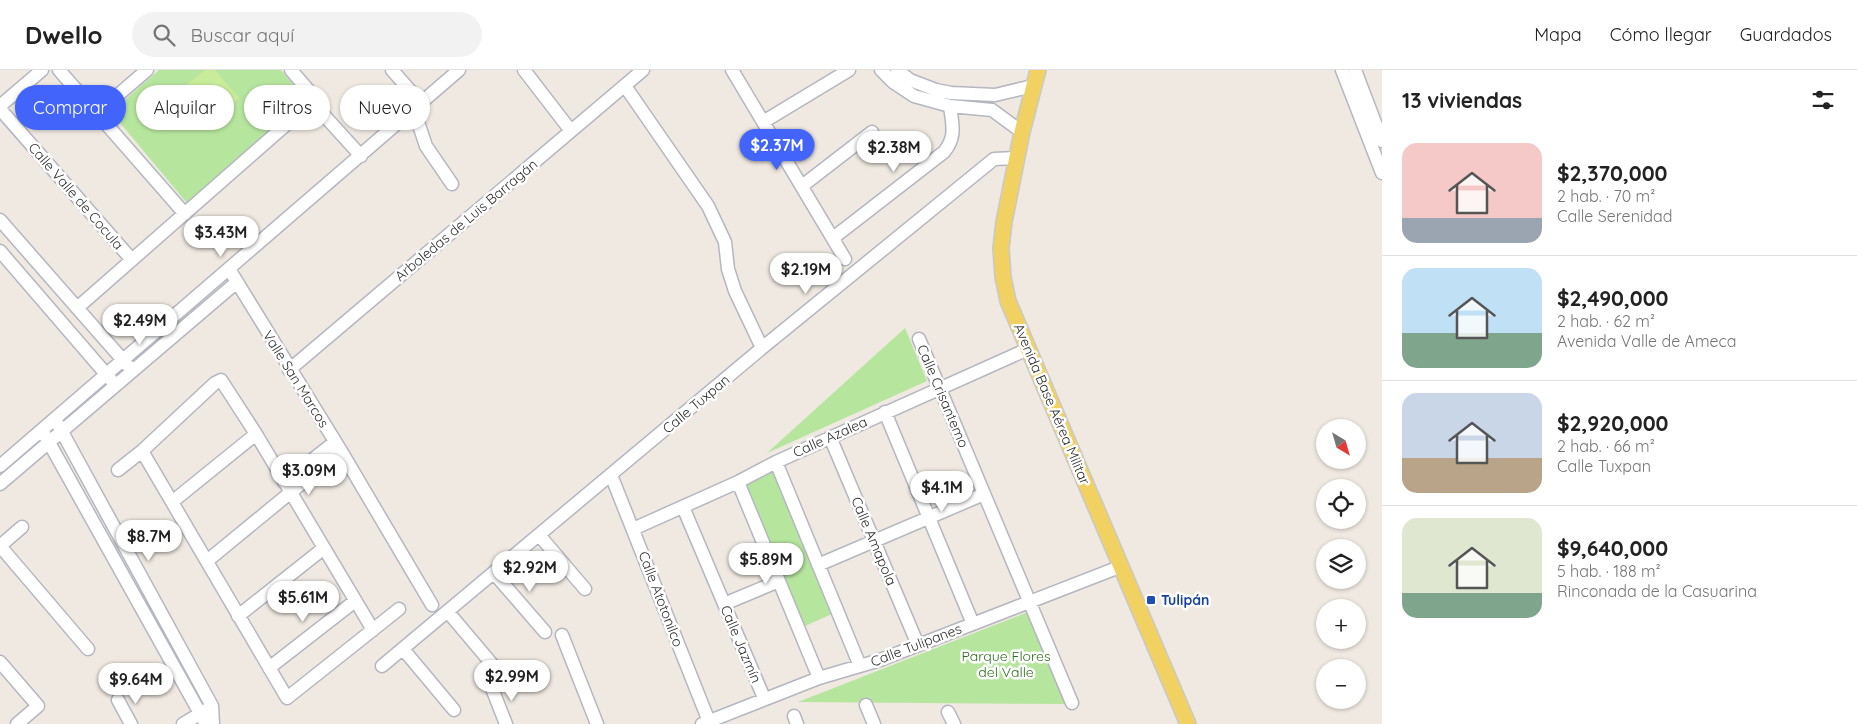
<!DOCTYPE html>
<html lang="es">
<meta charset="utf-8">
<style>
body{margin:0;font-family:Quicksand,sans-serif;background:#f2f2f2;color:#222;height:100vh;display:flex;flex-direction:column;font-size:19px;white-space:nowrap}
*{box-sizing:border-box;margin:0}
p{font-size:16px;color:#767676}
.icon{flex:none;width:28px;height:28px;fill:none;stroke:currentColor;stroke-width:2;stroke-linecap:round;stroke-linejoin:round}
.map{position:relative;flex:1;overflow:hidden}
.panel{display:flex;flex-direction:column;background:#fff;width:475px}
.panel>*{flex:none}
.guide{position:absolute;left:15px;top:15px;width:475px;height:45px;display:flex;gap:10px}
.needle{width:32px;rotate:143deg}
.buttons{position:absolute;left:1316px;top:349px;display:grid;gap:10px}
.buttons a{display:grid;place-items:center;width:50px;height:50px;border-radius:50%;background:#fff;box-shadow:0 1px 4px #0004;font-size:25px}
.price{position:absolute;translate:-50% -42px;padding:0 11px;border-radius:18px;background:#fff;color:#222;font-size:16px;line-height:32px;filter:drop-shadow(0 1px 2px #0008)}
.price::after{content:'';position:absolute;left:50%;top:30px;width:15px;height:11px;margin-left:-8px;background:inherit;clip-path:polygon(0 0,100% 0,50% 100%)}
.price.current{background:#4264fb;color:#fff}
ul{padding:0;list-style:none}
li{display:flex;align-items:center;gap:15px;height:125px;padding:0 20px}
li+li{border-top:1px solid #e0e0e0}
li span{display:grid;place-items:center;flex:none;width:140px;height:100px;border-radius:15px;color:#555}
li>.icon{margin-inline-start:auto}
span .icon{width:60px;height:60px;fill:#fffc;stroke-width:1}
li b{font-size:21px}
h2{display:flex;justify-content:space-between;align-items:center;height:60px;padding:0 20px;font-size:21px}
.chip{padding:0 18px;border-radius:22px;background:#fff;box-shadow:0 1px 4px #0004;font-size:18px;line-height:45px}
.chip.current{background:#4264fb;color:#fff}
header{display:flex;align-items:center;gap:30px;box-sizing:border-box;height:70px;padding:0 25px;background:#fff;border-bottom:1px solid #e0e0e0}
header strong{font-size:24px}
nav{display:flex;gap:28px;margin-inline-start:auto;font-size:18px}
.search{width:350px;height:45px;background:#f2f2f2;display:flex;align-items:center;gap:12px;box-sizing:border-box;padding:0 18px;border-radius:28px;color:#767676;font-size:19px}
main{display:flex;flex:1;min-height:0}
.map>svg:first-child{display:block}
</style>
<header>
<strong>Dwello</strong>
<div class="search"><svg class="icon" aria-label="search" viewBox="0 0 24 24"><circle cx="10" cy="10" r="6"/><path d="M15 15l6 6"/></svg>Buscar aquí</div>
<nav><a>Mapa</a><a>Cómo llegar</a><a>Guardados</a></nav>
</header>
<main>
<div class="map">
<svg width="1382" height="654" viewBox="0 0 1382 654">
<rect width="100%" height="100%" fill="#efe9e1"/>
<!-- green -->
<path fill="#b6e59e" d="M159 0H281L301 24 302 33 187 133 111 42Z
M905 258 927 311 767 383Z
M773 401 834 543 803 557 743 414Z
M1028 542 1066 634 798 632Z"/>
<!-- pitch -->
<path fill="#c9ec9a" d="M205 0H215L239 28 215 49 186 15Z"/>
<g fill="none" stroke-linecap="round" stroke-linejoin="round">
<defs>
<path id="minor" d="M59 0 185 144
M291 0 309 21 312 32 361 86
M392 0 421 33
M524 0 571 61
M732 0 845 189
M881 0 893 12 914 26 950 36 992 40 1022 62
M897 0 910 10 936 20 951 23 995 25 1033 16
M1342 0 1382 103
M1355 0 1382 71
M625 16 708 136 725 172 728 199 735 221 762 278
M0 36 42 0
M0 39 132 190
M414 40 426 76 452 114
M97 43 147 0
M763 52 849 0
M802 116 872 62
M0 150 129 297
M833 168 944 82C957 66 952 54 950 36
M0 181 112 311
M229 199 341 381 432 535
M77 238 312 32
M919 269 1072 633
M289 300 643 0
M885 342 973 554
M55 349 212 636 213 654
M42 360 206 654
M830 367 918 575
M142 381 287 628 399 539
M776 392 860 596
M0 396 459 0
M118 400 142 381 215 313 221 310 256 364 373 560
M611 405 710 654
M284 412 335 372
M738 412 819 608
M0 414 237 212
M172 432 256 364
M683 437 764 628
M633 459 738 412 776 392 1028 279
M539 465 585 519
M0 476 88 579
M0 476 22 457
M207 491 341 381
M818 495 984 424
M494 503 545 562
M724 534 779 511
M448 542 497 600
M238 546 324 478
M562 565 597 654
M403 579 454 640
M0 592 38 636 17 654
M382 596 762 278 994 89 1017 88
M269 598 355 531
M493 621 506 654
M118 630 131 654
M866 635 874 654
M948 642 954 654
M794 646 797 654
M183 654 208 639
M702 654 819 608 880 590 1122 496"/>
<path id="major" d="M1038 0 1022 62 1004 152 1001 178 1003 207 1008 231 1188 654"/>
</defs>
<!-- minor casing -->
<use href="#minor" stroke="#b4b7c1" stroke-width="15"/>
<!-- major casing -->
<use href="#major" stroke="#c9c9c9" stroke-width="18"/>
<!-- minor -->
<use href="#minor" stroke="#fff" stroke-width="12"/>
<!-- major -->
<use href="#major" stroke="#f2d163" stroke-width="15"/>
</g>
<!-- markers -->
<rect fill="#1a4fb4" stroke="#fff" stroke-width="2" x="1146" y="525" width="10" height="10" rx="2.5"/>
<g text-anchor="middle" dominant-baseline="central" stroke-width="5" stroke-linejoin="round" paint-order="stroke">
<!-- street labels -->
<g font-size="14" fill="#2e2e2e" stroke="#fff">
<text transform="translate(76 126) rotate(49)">Calle Valle de Cocula</text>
<text transform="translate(466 150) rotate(-40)">Arboledas de Luis Barragán</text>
<text transform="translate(296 309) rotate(58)">Valle San Marcos</text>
<text transform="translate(943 326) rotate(67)">Calle Crisantemo</text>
<text transform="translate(696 334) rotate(-40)">Calle Tuxpan</text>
<text transform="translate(1052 334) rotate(67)">Avenida Base Aérea Militar</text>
<text transform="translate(830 367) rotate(-24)">Calle Azalea</text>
<text transform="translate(874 471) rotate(67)">Calle Amapola</text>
<text transform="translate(661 529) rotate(69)">Calle Atotonilco</text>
<text transform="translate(741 574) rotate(67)">Calle Jazmín</text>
<text transform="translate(916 575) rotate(-21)">Calle Tulipanes</text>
</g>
<!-- transit labels -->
<g font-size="14" font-weight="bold" fill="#164399" stroke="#fff" text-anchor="start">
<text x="1161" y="530">Tulipán</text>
</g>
<!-- park labels -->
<g font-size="14" fill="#2c6e1b" stroke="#fff">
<text x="1006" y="586">Parque Flores<tspan x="1006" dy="16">del Valle</tspan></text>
</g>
</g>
</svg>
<div class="buttons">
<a><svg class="needle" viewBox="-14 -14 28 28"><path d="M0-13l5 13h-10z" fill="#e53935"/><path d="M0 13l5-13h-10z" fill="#767676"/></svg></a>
<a><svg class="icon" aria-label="locate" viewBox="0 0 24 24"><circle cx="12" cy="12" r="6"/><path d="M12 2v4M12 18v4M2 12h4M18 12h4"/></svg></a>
<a><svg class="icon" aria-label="layers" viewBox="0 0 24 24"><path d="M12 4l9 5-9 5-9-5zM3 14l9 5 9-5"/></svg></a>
<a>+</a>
<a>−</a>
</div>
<b class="price current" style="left:777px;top:101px">$2.37M</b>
<b class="price" style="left:894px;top:103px">$2.38M</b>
<b class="price" style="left:221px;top:188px">$3.43M</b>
<b class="price" style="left:806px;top:225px">$2.19M</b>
<b class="price" style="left:140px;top:276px">$2.49M</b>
<b class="price" style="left:309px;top:426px">$3.09M</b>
<b class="price" style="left:942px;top:443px">$4.1M</b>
<b class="price" style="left:149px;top:492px">$8.7M</b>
<b class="price" style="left:766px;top:515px">$5.89M</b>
<b class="price" style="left:530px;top:523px">$2.92M</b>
<b class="price" style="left:303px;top:553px">$5.61M</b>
<b class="price" style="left:512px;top:632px">$2.99M</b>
<b class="price" style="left:136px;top:635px">$9.64M</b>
<div class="guide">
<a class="chip current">Comprar</a>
<a class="chip">Alquilar</a>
<a class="chip">Filtros</a>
<a class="chip">Nuevo</a>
</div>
</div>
<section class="panel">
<h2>13 viviendas<svg class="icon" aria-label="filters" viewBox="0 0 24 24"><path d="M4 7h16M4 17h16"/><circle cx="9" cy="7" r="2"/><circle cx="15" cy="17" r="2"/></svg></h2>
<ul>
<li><span style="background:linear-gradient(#f6c9c9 75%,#9aa5b1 0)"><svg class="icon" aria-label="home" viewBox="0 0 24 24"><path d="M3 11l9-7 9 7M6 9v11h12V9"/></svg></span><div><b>$2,370,000</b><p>2 hab. · 70 m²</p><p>Calle Serenidad</p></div></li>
<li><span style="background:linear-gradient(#bfe0f5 65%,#7fa58c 0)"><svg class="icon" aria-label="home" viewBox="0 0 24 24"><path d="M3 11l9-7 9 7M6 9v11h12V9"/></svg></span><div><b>$2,490,000</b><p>2 hab. · 62 m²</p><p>Avenida Valle de Ameca</p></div></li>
<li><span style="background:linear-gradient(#c9d6e8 65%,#b9a48a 0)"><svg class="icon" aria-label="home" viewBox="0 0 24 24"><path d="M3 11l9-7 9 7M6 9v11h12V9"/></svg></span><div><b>$2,920,000</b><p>2 hab. · 66 m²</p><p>Calle Tuxpan</p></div></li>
<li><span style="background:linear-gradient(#dfe7d0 75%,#7fa58c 0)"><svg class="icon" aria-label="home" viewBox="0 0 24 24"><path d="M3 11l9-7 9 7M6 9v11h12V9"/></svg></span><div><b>$9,640,000</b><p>5 hab. · 188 m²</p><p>Rinconada de la Casuarina</p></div></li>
</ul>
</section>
</main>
